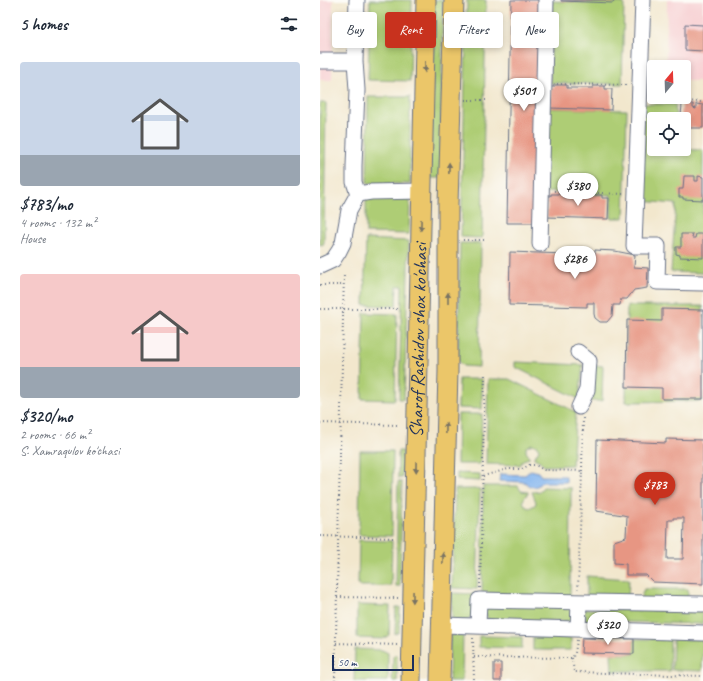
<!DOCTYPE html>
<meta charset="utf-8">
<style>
body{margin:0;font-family:Caveat,sans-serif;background:#f2f2f3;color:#1f2937;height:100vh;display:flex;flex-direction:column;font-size:15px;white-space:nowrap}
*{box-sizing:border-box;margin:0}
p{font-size:13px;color:#747a83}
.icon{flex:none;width:22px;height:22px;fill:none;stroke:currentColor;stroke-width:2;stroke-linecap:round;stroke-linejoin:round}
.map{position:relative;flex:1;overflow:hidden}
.sheet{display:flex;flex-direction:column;background:#fff;width:320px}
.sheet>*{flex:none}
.top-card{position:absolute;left:12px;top:12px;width:311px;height:36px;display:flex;gap:8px}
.needle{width:26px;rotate:19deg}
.tools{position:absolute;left:327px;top:60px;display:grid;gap:8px}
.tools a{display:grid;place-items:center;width:44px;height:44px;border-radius:4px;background:#fff;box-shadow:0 2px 6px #0003;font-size:20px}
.scale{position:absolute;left:12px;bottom:10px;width:82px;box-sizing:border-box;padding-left:4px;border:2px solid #1b2f5e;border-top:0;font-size:11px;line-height:14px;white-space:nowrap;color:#1b2f5e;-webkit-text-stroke:3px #fdfcf7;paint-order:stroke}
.price{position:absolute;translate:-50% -34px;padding:0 9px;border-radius:14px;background:#fff;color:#222;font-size:13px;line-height:26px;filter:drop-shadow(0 1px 2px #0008)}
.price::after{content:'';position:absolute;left:50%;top:24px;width:12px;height:9px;margin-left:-6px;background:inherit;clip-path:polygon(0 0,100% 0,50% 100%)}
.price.on{background:#c8321e;color:#fff}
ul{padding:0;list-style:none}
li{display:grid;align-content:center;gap:8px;height:212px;padding:0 20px}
li span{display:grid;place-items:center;height:124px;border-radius:4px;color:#555}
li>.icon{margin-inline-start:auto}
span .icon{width:72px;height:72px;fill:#fffc;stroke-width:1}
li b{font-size:17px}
h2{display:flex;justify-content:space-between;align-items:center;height:48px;padding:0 20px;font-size:17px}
.chip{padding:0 14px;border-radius:4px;background:#fff;box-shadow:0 2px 6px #0003;font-size:14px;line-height:36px}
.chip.on{background:#c8321e;color:#fff}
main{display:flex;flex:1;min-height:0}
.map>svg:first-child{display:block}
</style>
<main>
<section class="sheet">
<h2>5 homes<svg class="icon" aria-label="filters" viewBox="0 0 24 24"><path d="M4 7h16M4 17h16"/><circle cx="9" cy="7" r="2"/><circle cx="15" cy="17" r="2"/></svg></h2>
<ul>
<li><span style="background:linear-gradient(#c9d6e8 75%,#9aa5b1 0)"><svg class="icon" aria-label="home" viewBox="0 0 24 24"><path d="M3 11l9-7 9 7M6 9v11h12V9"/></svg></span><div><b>$783/mo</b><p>4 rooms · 132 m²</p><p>House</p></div></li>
<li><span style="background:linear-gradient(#f6c9c9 75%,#9aa5b1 0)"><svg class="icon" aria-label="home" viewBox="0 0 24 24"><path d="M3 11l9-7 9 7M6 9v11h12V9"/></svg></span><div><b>$320/mo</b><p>2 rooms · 66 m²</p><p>S. Xamraqulov ko'chasi</p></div></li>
</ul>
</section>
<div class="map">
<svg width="383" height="681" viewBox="0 0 383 681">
<rect width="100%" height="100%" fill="#fdfcf7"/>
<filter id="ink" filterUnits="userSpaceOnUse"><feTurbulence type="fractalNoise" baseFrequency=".025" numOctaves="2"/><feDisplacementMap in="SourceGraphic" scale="8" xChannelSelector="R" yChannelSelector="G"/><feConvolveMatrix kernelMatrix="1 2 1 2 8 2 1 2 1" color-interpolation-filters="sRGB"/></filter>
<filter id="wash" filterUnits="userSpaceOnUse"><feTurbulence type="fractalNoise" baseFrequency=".012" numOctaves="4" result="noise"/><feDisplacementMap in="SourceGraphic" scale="16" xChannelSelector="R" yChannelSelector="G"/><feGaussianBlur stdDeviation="0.9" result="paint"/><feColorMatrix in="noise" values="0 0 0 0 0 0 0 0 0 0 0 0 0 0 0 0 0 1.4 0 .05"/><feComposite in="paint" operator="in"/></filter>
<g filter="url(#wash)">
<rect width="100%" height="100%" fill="#f2e7cd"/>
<!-- built -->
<path fill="#f7cfd2" d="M0 0H13L12 80H0Z
M347 0H383V81H364V67H346Z"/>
<!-- green -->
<path fill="#aecd74" stroke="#647e69" d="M50 0H92L90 81 48 80Z
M114 0H123L120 178H110Z
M147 0H166L162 238 141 237Z
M232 1 304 3 302 84 230 83Z
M48 97H90V184L47 183Z
M0 103H6L4 244 0 245Z
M324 104H355L356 119H334V149L383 150V273L351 272 356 204 321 201Z
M226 108 307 110 304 218H291V195L225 192Z
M46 198 90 199 89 234 46 233Z
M46 239 89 241 84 399H79L82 286H77L76 306 44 305Z
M140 243H161L159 367 143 366 138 361Z
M307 306H383V401L306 402Z
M44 313 77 314 75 400 42 399Z
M195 362 263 365 259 399 195 367Z
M271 365 283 366 282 401H269Z
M139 379H162V409L138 408Z
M168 379H189L256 412 252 465 224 466 220 461 214 458V456L217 454 219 449 217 446 212 444 206 447V452L209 456V458L203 460 200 465 166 464Z
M138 414H162L160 464H137Z
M40 451H73L72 536 39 535Z
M78 451H83L82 478H78Z
M137 473 160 474V481L137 480Z
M78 482H82L80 586H76Z
M163 486H198L201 491 208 492V494L204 498 203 501 205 506 209 508 215 505 216 502 212 492 220 491 223 487 251 488 250 599 162 593Z
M135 489H160L157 589 132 588Z
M39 540 72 541 71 586H38Z
M267 576 309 579 308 600 267 599Z
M324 589H368V600H320Z
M132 593 157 594 156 610 147 621 132 620Z
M165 601 254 606 253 621H169L164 610Z
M37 605 70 606 69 635 63 639 37 638Z
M76 607H80L79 632 75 634Z
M265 609 383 611V624L265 621Z
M130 635H143L142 681H129Z
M159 636 202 637V648L159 647Z
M213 637 251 638V650H213Z
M314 639H350V671H292L291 654H314Z
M353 639H383L382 671 352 670Z
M35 649 62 650 68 653V681H34Z
M74 655 77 656V681H72L73 657Z"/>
<!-- water -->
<path fill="#82b4ee" stroke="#4e72a6" d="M211 470 218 472 221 476H246V482H221C217 489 209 488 205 482L179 481 180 474 205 475Z"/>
<g id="blocks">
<!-- building -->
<path fill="#e79683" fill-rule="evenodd" d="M191 0H222L218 223H187Z
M241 0H294L293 3 241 1Z
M365 24 383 25V51L365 50Z
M234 85H247V88H273V86H285V89H292L291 110 230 108 231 87H234Z
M362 104H373V108L376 109V104L383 105V128H364V119H356L357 117H361Z
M364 176H375V181H378V176L383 177V200L363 199V197H359V189H363Z
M231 194H244V197H269L270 195H282V198H289L288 219 227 217 228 196H231Z
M361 234H373L372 238H375L376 234H383V258L360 257V255L356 254V247H361Z
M275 250 295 251 315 255 314 267 328 268 327 288 314 290 307 299H301L300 305H293L292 316 287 322H280L275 318 274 314V303H267V307L189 305 190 252 275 255Z
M342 309 383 310V399H342V388L306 387 307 320 342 321Z
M346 439 383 440V584L333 582 326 575H306V564L294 563V541L306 537 307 516 303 515 276 511 277 440 346 443ZM353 518H364L363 559H347L348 520H353Z
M262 638 314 639V654L261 653Z
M174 663H181V681H174Z"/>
</g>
</g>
<g filter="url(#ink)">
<use href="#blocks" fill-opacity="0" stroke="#666f85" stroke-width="1"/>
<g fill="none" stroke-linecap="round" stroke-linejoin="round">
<defs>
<path id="minor" d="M37 0 35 61 37 90 34 166V182L38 194
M323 0 314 246H338L337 282 383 283
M0 61H35
M220 244 226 0
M0 266 13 260 19 251 23 243 29 210 38 194 51 192 102 191
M258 352 269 361 267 390 259 407
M122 625 383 633
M158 626 159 600 383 604
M258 629 259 602"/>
<g id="major">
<path id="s1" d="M91 681 106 0"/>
<path d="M120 681 128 371V204L134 0"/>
</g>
</defs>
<!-- minor casing -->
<use href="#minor" stroke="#666f85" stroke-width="17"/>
<!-- major casing -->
<use href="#major" stroke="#666f85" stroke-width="21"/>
<!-- path -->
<path stroke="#666f85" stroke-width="2" stroke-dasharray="1 3" stroke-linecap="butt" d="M237 84 308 85
M145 100H168
M332 100 383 102
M234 191 304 194
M143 240H164
M0 285H24
M0 309H79
M0 423 77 425
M262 471 263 418
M163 476 188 469H202L209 465H215L224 470 262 471 258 589
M0 536 74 538
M160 588 165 372
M17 597 78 598
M153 638 154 681
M16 643 77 645
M154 657 252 658 255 653 257 640
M252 658 254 672 383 676
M15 681 24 273"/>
<!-- minor -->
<use href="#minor" stroke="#fff" stroke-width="15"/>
<!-- major -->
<use href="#major" stroke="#ebc669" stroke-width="19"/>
</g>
<!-- one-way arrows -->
<defs><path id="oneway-solid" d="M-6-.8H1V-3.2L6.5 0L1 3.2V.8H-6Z"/></defs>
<g fill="#797363">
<use href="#oneway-solid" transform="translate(105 67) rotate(91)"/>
<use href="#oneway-solid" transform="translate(129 168) rotate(-89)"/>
<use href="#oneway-solid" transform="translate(101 225) rotate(91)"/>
<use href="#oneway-solid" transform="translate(128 298) rotate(-90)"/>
<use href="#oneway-solid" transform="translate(126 428) rotate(-89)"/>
<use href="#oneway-solid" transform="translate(96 467) rotate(91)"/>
<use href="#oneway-solid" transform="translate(123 558) rotate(-89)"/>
<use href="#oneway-solid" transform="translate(93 597) rotate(91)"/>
</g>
</g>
<g text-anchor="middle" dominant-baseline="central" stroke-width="3.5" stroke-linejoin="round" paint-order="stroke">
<!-- street labels -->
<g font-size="19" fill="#1b2f5e" stroke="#fdfcf7">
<text stroke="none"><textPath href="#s1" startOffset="341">Sharof Rashidov shox ko'chasi</textPath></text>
</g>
</g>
</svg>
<div class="tools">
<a><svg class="needle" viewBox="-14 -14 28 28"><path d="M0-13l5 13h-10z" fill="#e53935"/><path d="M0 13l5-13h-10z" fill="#747a83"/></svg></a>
<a><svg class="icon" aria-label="locate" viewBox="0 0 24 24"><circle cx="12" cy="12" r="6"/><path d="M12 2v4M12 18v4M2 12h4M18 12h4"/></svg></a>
</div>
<div class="scale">50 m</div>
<b class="price" style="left:204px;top:112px">$501</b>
<b class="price" style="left:258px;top:207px">$380</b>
<b class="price" style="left:255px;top:280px">$286</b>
<b class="price on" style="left:335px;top:506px">$783</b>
<b class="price" style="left:288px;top:646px">$320</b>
<div class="top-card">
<a class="chip">Buy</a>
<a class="chip on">Rent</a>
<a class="chip">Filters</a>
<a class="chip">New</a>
</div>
</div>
</main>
